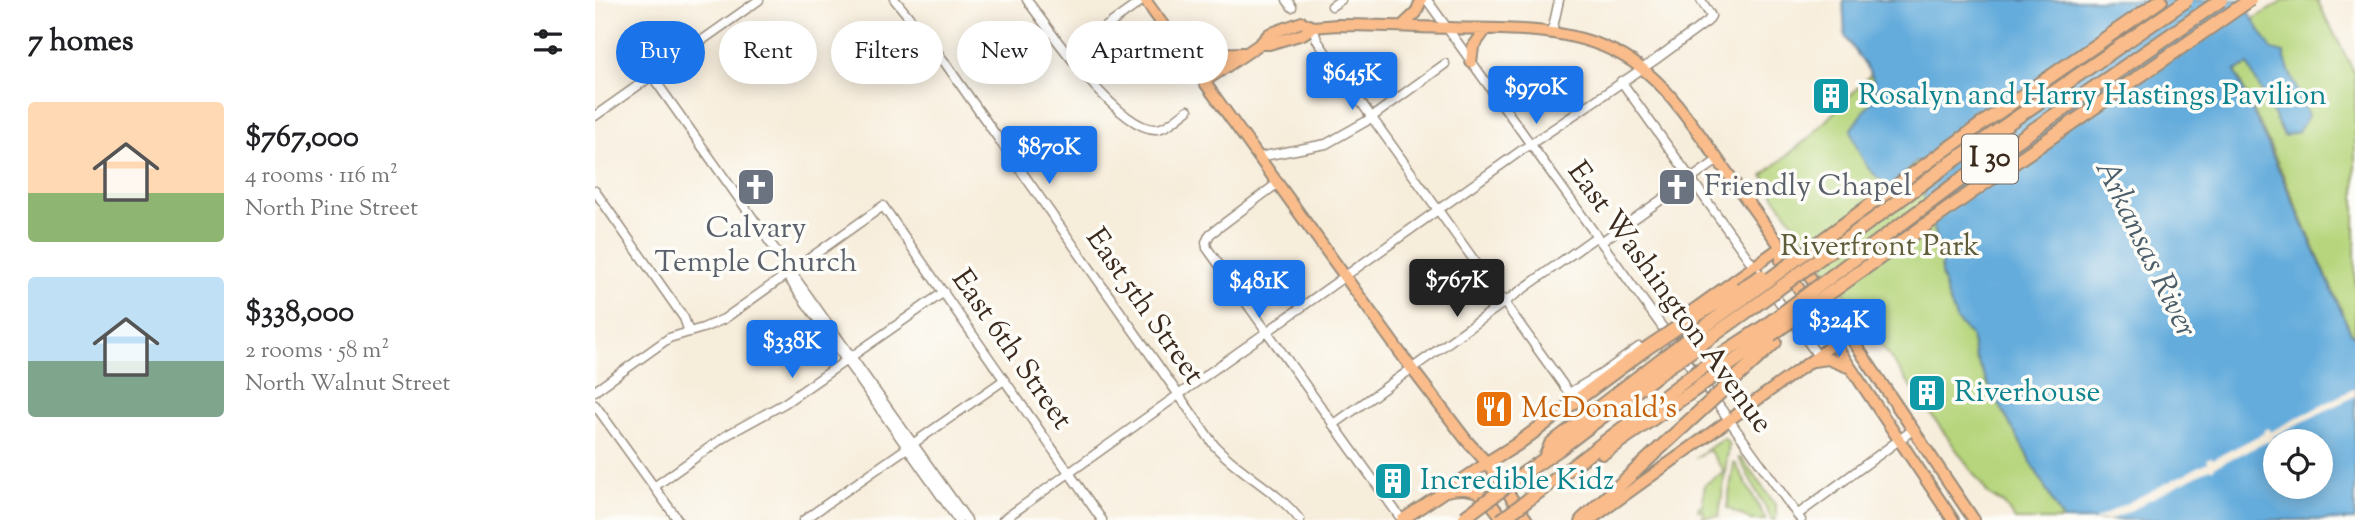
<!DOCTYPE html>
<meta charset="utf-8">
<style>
body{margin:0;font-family:"Sorts Mill Goudy",serif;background:#f6f6f6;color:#202124;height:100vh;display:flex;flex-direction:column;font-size:26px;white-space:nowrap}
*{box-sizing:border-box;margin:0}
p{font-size:23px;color:#757577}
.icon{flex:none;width:38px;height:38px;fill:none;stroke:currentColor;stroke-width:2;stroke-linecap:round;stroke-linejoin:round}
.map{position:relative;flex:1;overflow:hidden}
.side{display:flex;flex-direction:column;background:#fff;width:595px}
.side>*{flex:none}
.banner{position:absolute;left:21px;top:21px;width:665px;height:63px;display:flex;gap:14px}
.controls{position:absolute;left:1668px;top:429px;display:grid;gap:14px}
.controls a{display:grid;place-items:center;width:70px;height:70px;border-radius:50%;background:#fff;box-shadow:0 4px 18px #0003;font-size:35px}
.price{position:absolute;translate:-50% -60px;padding:0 16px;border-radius:7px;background:#1a73e8;color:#fff;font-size:23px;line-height:46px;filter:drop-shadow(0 2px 4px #0008)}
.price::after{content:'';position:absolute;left:50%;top:42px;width:21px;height:16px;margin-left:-10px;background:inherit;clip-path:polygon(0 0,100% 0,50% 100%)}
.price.current{background:#222;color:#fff}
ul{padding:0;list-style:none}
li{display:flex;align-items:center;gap:21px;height:175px;padding:0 28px}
li span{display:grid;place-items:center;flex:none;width:196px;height:140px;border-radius:7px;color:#555}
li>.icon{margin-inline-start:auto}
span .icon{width:84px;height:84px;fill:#fffc;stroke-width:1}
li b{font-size:30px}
h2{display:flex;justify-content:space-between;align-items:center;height:84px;padding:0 28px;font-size:30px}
.tag{padding:0 24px;border-radius:32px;background:#fff;box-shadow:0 4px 18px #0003;font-size:24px;line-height:63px}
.tag.current{background:#1a73e8;color:#fff}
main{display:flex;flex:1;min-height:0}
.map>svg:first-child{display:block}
</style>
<main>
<section class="side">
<h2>7 homes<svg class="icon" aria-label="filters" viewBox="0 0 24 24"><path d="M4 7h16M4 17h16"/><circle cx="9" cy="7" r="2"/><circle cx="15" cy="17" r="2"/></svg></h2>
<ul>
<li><span style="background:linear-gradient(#ffd9b3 65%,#8fb573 0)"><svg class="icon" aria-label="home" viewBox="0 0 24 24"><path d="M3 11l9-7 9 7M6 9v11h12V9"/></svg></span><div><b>$767,000</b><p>4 rooms · 116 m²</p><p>North Pine Street</p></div></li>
<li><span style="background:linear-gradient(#bfe0f5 60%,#7fa58c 0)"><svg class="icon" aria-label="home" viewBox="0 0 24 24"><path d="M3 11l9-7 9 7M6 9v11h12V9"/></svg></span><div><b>$338,000</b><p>2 rooms · 58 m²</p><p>North Walnut Street</p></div></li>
</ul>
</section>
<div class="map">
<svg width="1760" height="520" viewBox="0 0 1760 520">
<rect width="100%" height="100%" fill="#fdfcf7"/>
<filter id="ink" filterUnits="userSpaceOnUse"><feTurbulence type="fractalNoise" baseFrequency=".0143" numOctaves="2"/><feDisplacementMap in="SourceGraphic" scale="14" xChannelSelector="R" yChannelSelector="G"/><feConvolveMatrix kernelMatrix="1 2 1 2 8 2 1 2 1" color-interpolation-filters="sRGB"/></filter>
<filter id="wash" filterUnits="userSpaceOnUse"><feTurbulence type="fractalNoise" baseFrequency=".00686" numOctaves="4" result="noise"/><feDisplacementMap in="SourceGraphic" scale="28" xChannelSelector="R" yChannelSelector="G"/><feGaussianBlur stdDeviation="1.57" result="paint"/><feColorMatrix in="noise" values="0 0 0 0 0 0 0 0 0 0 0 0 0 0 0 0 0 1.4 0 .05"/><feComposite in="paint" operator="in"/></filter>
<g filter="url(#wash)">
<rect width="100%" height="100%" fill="#f7eddb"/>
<!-- green -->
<path fill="#b6d57c" stroke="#78804d" stroke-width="2" d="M1690 0H1722L1760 74V336L1756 333 1682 161 1640 71 1660 25 1657 20Z
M1276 74 1281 87 1276 102 1256 129 1326 164 1331 173 1329 197 1347 258 1346 274 1362 321 1376 336 1380 356 1393 384 1468 520H1420L1409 504 1394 495 1180 197 1168 175 1215 137Z
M1129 438 1134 444 1124 516 1108 517 1109 511 1103 510 1104 506H1107L1110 484 1128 473V470L1114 450 1100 458Z
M1144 458H1147L1181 506V520H1177Z
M1139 463H1140L1171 520H1156L1132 508Z"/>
<!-- water -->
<path fill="#64acdc" stroke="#506b7d" stroke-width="2" fill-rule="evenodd" d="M1248 0H1646L1677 50 1689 53C1693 75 1706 95 1713 116L1703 132 1689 136 1653 65 1640 71 1756 333 1760 336V520H1468L1393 384 1380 356 1376 336 1362 321 1353 298 1346 274 1347 258 1329 197 1331 173 1326 164 1321 162 1295 188C1275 174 1261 153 1256 129L1276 102 1281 87 1276 74 1250 36ZM1680 441H1726V486H1680Z"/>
<!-- pier -->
<path fill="#f7eddb" d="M1760 388V396L1677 437 1678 439 1674 441 1621 466 1617 470 1616 468 1548 503 1547 505 1515 520H1499L1613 462 1612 459 1616 457 1618 459 1669 433 1668 431 1673 428 1675 432Z"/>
</g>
<g filter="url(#ink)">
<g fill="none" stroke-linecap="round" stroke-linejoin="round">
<defs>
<path id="minor" d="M300 0 341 50 619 445C645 474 681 489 705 520
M432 0C454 30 523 129 560 129 571 130 584 116 593 110
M692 0 697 7
M832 0 1206 520
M737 6 746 0
M718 27 722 40 735 59 974 393 1008 373 1044 347
M957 32 964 0
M473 54 548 0
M57 76 372 520
M1026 81 1223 356
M0 116 164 0
M664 157 731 144 770 122 850 64
M683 183 615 234 611 242 612 248 807 520
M0 191 89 318 94 332
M1006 242 1123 160
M190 273 363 520
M0 391 74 338 108 328 129 319 288 206 507 520
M0 405 83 520
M738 425 1002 236
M59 487 132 435 190 403 349 292
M1202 515 1319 429
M209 520 409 380
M408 520 927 150 1060 60 1113 21 1116 16 1106 0"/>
<path id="major" d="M550 0 817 369 872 441 892 463 932 520
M807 26 821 13 826 0
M665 44H674L708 34 718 27 742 25C780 25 817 27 855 28 921 30 989 25 1045 67 1072 87 1091 116 1111 143 1136 178 1161 213 1186 247L1198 252 1379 520
M583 45 611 54 648 53
M876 62 878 47 891 29
M610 81 665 44 674 34 707 22 718 27
M1186 247V261L1239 343 1358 520
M1083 321 1186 247
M1218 361 1233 359 1253 367
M851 491C882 484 892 496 908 520
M807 520 892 463
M995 520 1223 356 1253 331"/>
<path id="highway" d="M1241 230 1391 121 1566 0
M1083 327 1145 289
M1098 335 1149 298
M1105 345 1157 308
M1121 358 1170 326
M1123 373 1176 335
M1129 389 1180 342
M1008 453 1098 391
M950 458 956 444 1064 361
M892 463 921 445 1052 348
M932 471 963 450 1070 369
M945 491 1091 380
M987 520 1090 425"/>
</defs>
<!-- minor casing -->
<use href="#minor" stroke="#998c7c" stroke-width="11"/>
<!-- major casing -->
<use href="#major" stroke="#998c7c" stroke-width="14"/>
<!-- highway casing -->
<use href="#highway" stroke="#998c7c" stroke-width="16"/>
<!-- minor -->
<use href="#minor" stroke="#fff" stroke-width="8"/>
<!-- major -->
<use href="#major" stroke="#f9bc8a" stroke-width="10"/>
<!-- highway -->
<use href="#highway" stroke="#f9bc8a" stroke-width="12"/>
<defs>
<path id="highway-bridge" d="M1145 289 1166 276
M1149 298 1241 230
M1157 308 1350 167 1592 0
M1170 326 1364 181 1626 0
M1176 335 1384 187 1655 0
M1052 348 1083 327
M1064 361 1098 335
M1070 369 1105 345
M1091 380 1121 358
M1098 391 1123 373
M1090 425 1129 389
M870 517 932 471
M906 520 945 491"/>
</defs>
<!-- highway-bridge casing -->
<use href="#highway-bridge" stroke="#998c7c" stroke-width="16" stroke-linecap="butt"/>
<!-- highway-bridge -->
<use href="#highway-bridge" stroke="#f9bc8a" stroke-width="12"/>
</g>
</g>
<!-- icons -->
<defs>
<symbol id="building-square" viewBox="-11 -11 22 22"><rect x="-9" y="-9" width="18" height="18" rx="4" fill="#0f9aa8" stroke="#fdfcf7"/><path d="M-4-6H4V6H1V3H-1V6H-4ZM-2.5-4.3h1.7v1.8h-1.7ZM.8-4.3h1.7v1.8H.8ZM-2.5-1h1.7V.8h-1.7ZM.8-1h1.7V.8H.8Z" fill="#fff"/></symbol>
<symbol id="church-square" viewBox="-11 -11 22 22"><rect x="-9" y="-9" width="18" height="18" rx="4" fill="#6b7280" stroke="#fdfcf7"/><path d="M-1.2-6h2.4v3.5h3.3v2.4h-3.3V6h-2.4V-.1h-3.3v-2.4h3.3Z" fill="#fff"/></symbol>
<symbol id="restaurant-square" viewBox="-11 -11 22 22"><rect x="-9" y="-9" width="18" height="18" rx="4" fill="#e8710a" stroke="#fdfcf7"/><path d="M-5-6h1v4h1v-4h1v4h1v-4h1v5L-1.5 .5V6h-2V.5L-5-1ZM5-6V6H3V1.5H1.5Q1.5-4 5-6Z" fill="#fff"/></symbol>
</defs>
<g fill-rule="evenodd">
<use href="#building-square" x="1214" y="74" width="44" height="44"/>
<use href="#church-square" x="139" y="165" width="44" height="44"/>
<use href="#church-square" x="1060" y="165" width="44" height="44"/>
<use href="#building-square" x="1310" y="371" width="44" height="44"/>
<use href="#restaurant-square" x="877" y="387" width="44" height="44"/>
<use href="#building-square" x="776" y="459" width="44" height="44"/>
</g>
<g text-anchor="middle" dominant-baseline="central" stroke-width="7" stroke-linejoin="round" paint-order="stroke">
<!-- shield labels -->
<rect fill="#fdfcf7" stroke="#75695f" stroke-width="2" x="1367" y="134.5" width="56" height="49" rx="5"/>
<g font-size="28" font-weight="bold" fill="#3b2a1e">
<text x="1395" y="159">I 30</text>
</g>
<!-- culture labels -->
<g font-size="30" fill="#0d838f" stroke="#fdfcf7" text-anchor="start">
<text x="1263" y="96">Rosalyn and Harry Hastings Pavilion</text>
<text x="1359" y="393">Riverhouse</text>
<text x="825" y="481">Incredible Kidz</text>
</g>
<!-- worship labels -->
<g font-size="30" fill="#5b616d" stroke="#fdfcf7" text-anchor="start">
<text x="1109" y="187">Friendly Chapel</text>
<text x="161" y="229" text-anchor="middle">Calvary<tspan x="161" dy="34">Temple Church</tspan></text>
</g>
<!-- park labels -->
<g font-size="30" fill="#605d3a" stroke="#fdfcf7">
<text x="1285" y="247">Riverfront Park</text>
</g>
<!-- street labels -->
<g font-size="30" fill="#3b2a1e" stroke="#fdfcf7">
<text transform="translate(1074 298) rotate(54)">East Washington Avenue</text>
<text transform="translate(549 307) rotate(55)">East 5th Street</text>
<text transform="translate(416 350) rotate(55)">East 6th Street</text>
</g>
<!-- food labels -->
<g font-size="30" fill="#c56008" stroke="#fdfcf7" text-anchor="start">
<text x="926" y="409">McDonald's</text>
</g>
<!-- water labels -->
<g font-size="32" font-style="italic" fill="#4b5e6a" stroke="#fdfcf7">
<text transform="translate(1550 249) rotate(64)">Arkansas River</text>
</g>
</g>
</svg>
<div class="controls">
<a><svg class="icon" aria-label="locate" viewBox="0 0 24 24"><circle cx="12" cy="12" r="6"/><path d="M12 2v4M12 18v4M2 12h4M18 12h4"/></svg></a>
</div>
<b class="price" style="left:757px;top:112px">$645K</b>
<b class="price" style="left:941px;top:126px">$970K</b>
<b class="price" style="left:454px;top:186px">$870K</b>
<b class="price current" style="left:862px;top:319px">$767K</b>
<b class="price" style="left:664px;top:320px">$481K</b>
<b class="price" style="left:1244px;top:359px">$324K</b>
<b class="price" style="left:197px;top:380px">$338K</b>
<div class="banner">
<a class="tag current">Buy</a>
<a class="tag">Rent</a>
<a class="tag">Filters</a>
<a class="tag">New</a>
<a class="tag">Apartment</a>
</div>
</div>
</main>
